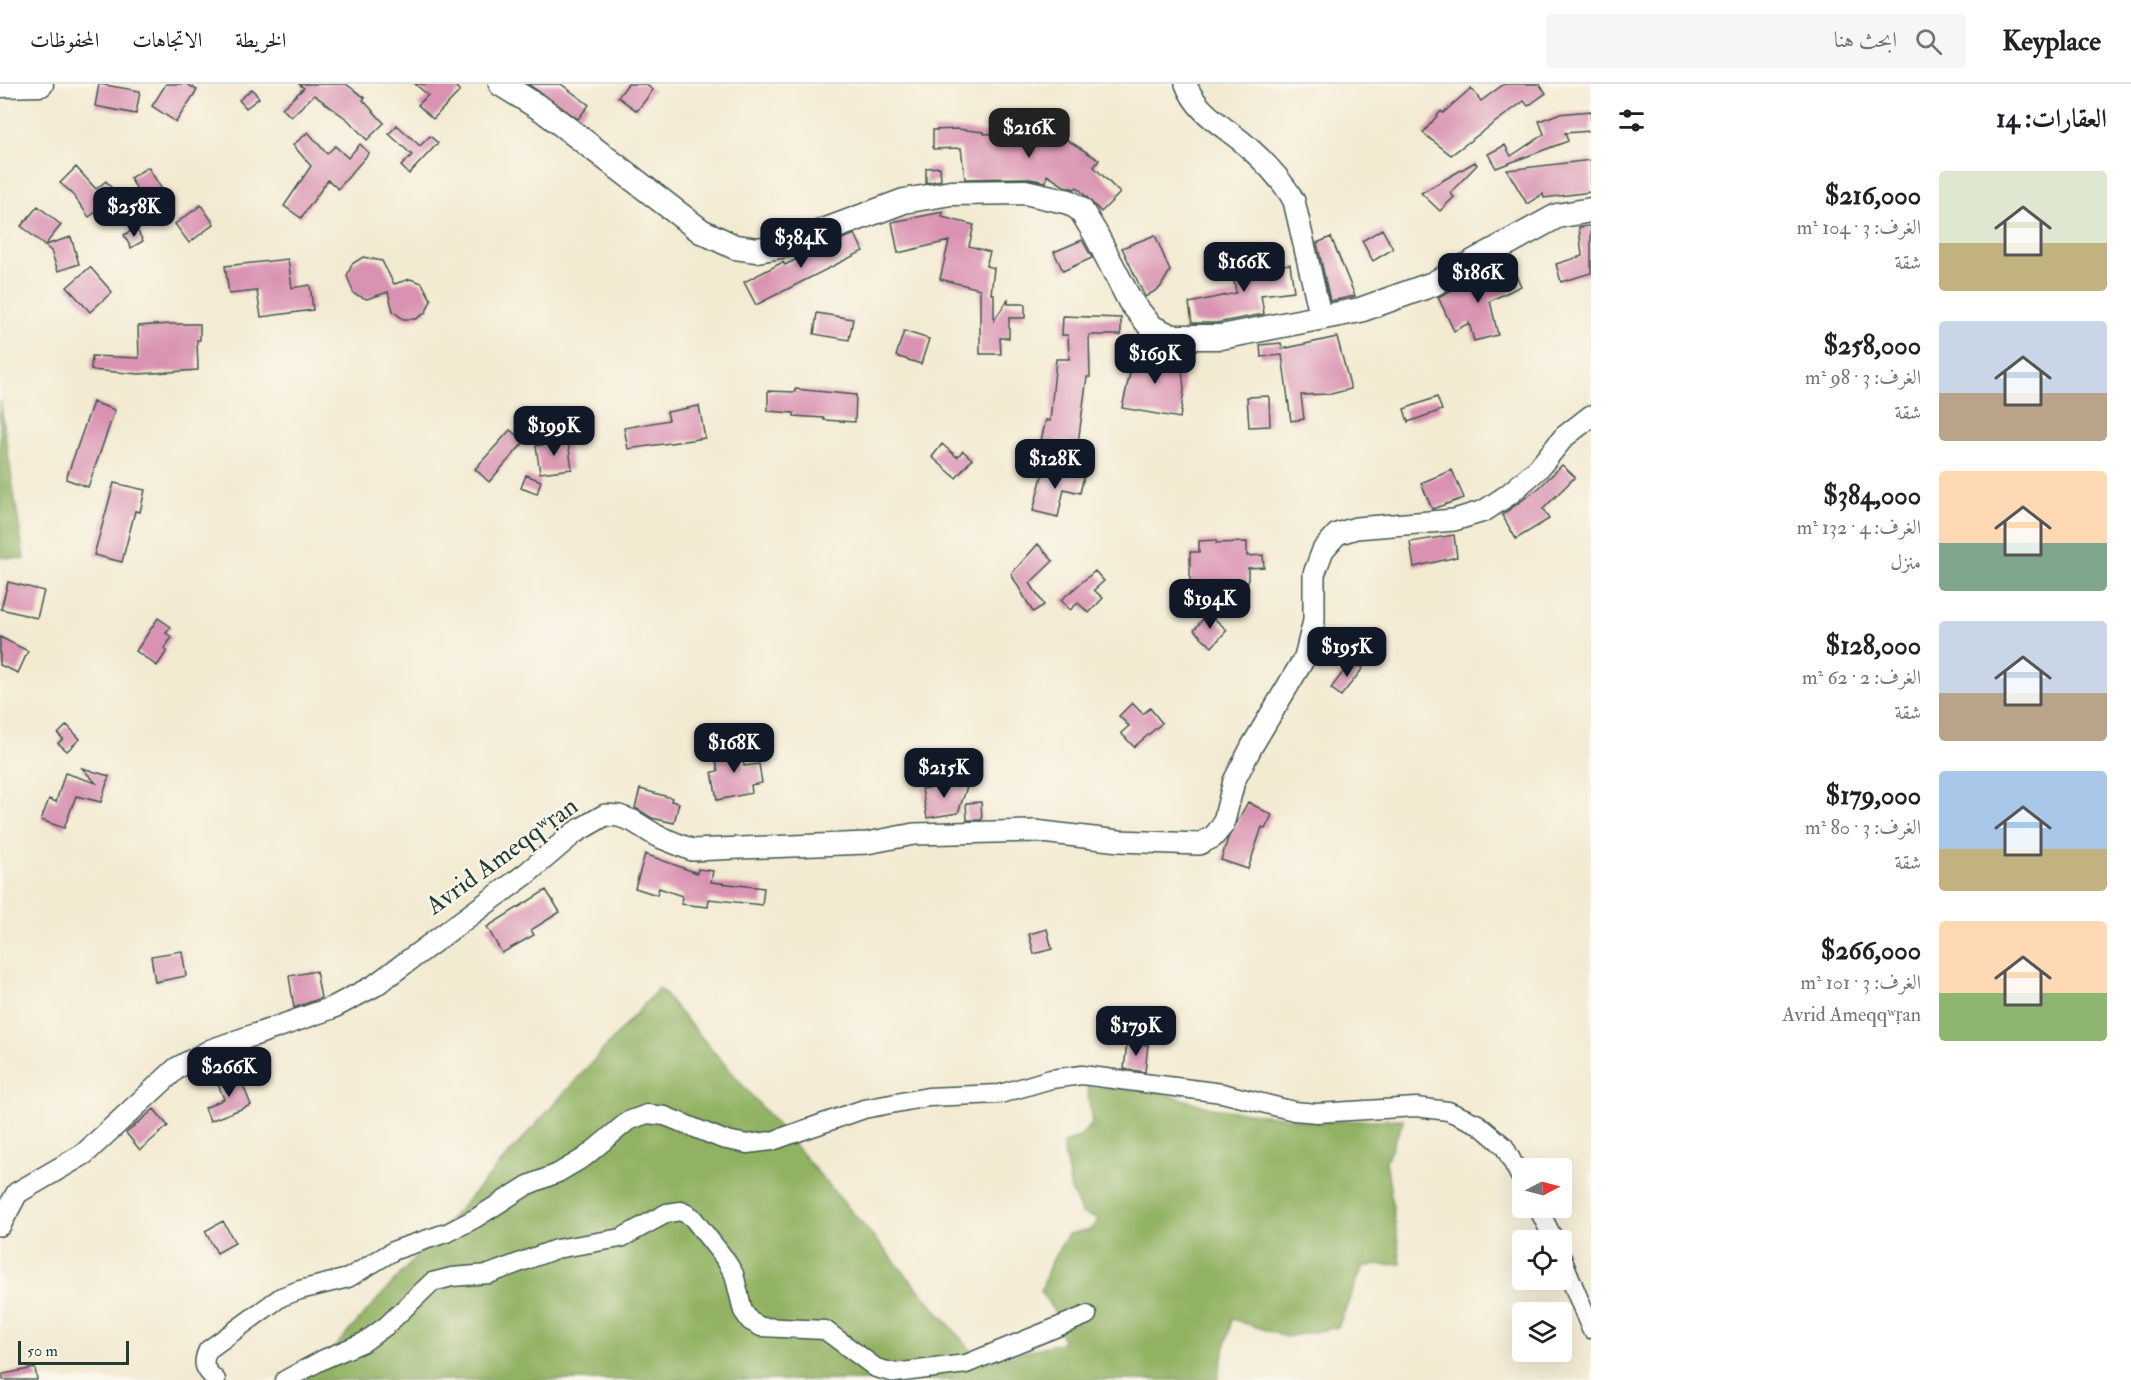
<!DOCTYPE html>
<html lang="ar">
<meta charset="utf-8">
<style>
body{margin:0;font-family:"IM FELL Double Pica",Amiri,serif;background:#f6f6f6;color:#202124;direction:rtl;height:100vh;display:flex;flex-direction:column;font-size:22px;white-space:nowrap}
*{box-sizing:border-box;margin:0}
p{font-size:20px;color:#757577}
.icon{flex:none;width:33px;height:33px;fill:none;stroke:currentColor;stroke-width:2;stroke-linecap:round;stroke-linejoin:round}
.map{position:relative;flex:1;overflow:hidden;direction:ltr}
.details{display:flex;flex-direction:column;background:#fff;width:540px}
.details>*{flex:none}
.needle{width:39px;rotate:84deg}
.buttons{position:absolute;left:1512px;top:1074px;display:grid;gap:12px}
.buttons a{display:grid;place-items:center;width:60px;height:60px;border-radius:6px;background:#fff;box-shadow:0 6px 24px #0002;font-size:30px}
.scale{position:absolute;left:18px;bottom:15px;width:111px;box-sizing:border-box;padding-left:6px;border:3px solid #1f3d34;border-top:0;font-size:16px;line-height:21px;white-space:nowrap;color:#1f3d34;-webkit-text-stroke:4px #fbf7ec;paint-order:stroke}
.price{position:absolute;translate:-50% -51px;padding:0 14px;border-radius:12px;background:#111827;color:#fff;font-size:20px;line-height:39px;filter:drop-shadow(0 2px 3px #0008)}
.price::after{content:'';position:absolute;left:50%;top:36px;width:18px;height:14px;margin-left:-9px;background:inherit;clip-path:polygon(0 0,100% 0,50% 100%)}
.price.current{background:#222;color:#fff}
ul{padding:0;list-style:none}
li{display:flex;align-items:center;gap:18px;height:150px;padding:0 24px}
li span{display:grid;place-items:center;flex:none;width:168px;height:120px;border-radius:6px;color:#555}
li>.icon{margin-inline-start:auto}
span .icon{width:72px;height:72px;fill:#fffc;stroke-width:1}
li b{font-size:26px}
h2{display:flex;justify-content:space-between;align-items:center;height:72px;padding:0 24px;font-size:26px}
header{display:flex;align-items:center;gap:36px;box-sizing:border-box;height:84px;padding:0 30px;background:#fff;border-bottom:2px solid #e0e0e0}
header strong{font-size:28px}
nav{display:flex;gap:33px;margin-inline-start:auto;font-size:21px}
.search{width:420px;height:54px;background:#f6f6f6;display:flex;align-items:center;gap:15px;box-sizing:border-box;padding:0 21px;border-radius:6px;color:#757577;font-size:22px}
main{display:flex;flex:1;min-height:0}
.map>svg:first-child{display:block}
</style>
<header>
<strong>Keyplace</strong>
<div class="search"><svg class="icon" aria-label="search" viewBox="0 0 24 24"><circle cx="10" cy="10" r="6"/><path d="M15 15l6 6"/></svg>ابحث هنا</div>
<nav><a>الخريطة</a><a>الاتجاهات</a><a>المحفوظات</a></nav>
</header>
<main>
<section class="details">
<h2>العقارات: 14<svg class="icon" aria-label="filters" viewBox="0 0 24 24"><path d="M4 7h16M4 17h16"/><circle cx="9" cy="7" r="2"/><circle cx="15" cy="17" r="2"/></svg></h2>
<ul>
<li><span style="background:linear-gradient(#dfe7d0 60%,#c2b280 0)"><svg class="icon" aria-label="home" viewBox="0 0 24 24"><path d="M3 11l9-7 9 7M6 9v11h12V9"/></svg></span><div><b>$216,000</b><p>الغرف: 3 · 104 m²</p><p>شقة</p></div></li>
<li><span style="background:linear-gradient(#c9d6e8 60%,#b9a48a 0)"><svg class="icon" aria-label="home" viewBox="0 0 24 24"><path d="M3 11l9-7 9 7M6 9v11h12V9"/></svg></span><div><b>$258,000</b><p>الغرف: 3 · 98 m²</p><p>شقة</p></div></li>
<li><span style="background:linear-gradient(#ffd9b3 60%,#7fa58c 0)"><svg class="icon" aria-label="home" viewBox="0 0 24 24"><path d="M3 11l9-7 9 7M6 9v11h12V9"/></svg></span><div><b>$384,000</b><p>الغرف: 4 · 132 m²</p><p>منزل</p></div></li>
<li><span style="background:linear-gradient(#c9d6e8 60%,#b9a48a 0)"><svg class="icon" aria-label="home" viewBox="0 0 24 24"><path d="M3 11l9-7 9 7M6 9v11h12V9"/></svg></span><div><b>$128,000</b><p>الغرف: 2 · 62 m²</p><p>شقة</p></div></li>
<li><span style="background:linear-gradient(#a9c7e8 65%,#c2b280 0)"><svg class="icon" aria-label="home" viewBox="0 0 24 24"><path d="M3 11l9-7 9 7M6 9v11h12V9"/></svg></span><div><b>$179,000</b><p>الغرف: 3 · 80 m²</p><p>شقة</p></div></li>
<li><span style="background:linear-gradient(#ffd9b3 60%,#8fb573 0)"><svg class="icon" aria-label="home" viewBox="0 0 24 24"><path d="M3 11l9-7 9 7M6 9v11h12V9"/></svg></span><div><b>$266,000</b><p>الغرف: 3 · 101 m²</p><p>Avrid Ameqqʷṛan</p></div></li>
</ul>
</section>
<div class="map">
<svg width="1591" height="1296" viewBox="0 0 1591 1296">
<rect width="100%" height="100%" fill="#fbf7ec"/>
<filter id="ink" filterUnits="userSpaceOnUse"><feTurbulence type="fractalNoise" baseFrequency=".0167" numOctaves="2"/><feDisplacementMap in="SourceGraphic" scale="12" xChannelSelector="R" yChannelSelector="G"/><feConvolveMatrix kernelMatrix="1 2 1 2 8 2 1 2 1" color-interpolation-filters="sRGB"/></filter>
<filter id="wash" filterUnits="userSpaceOnUse"><feTurbulence type="fractalNoise" baseFrequency=".008" numOctaves="4" result="noise"/><feDisplacementMap in="SourceGraphic" scale="24" xChannelSelector="R" yChannelSelector="G"/><feGaussianBlur stdDeviation="1.35" result="paint"/><feColorMatrix in="noise" values="0 0 0 0 0 0 0 0 0 0 0 0 0 0 0 0 0 1.4 0 .05"/><feComposite in="paint" operator="in"/></filter>
<g filter="url(#wash)">
<rect width="100%" height="100%" fill="#f3ead2"/>
<!-- forest -->
<path fill="#92b264" stroke="#58784c" stroke-width="1.5" d="M0 317 24 475 0 473Z
M659 904 982 1279 1063 1258 1058 1234 1041 1207 1050 1180 1068 1150 1090 1146 1099 1135 1082 1130 1071 1106 1063 1060 1079 1053 1092 1040 1087 1003 1154 1006 1211 1024 1320 1038 1404 1035 1386 1077 1401 1180 1363 1182 1338 1243 1286 1253 1232 1235 1217 1296H305Z"/>
<g id="blocks">
<!-- building -->
<path fill="#d992b1" d="M99 0 140 7 136 30 95 22Z
M166 0H187L197 6 176 38 152 22Z
M299 0H346L365 14 363 16 384 39 367 56 348 36 314 11 291 33 282 24 304 4Z
M415 0H453L460 7 433 35 418 21 428 11Z
M528 0H561L589 21 578 35Z
M628 0H645L653 6 637 27 618 13Z
M1504 0H1539L1546 9 1528 22 1524 17 1451 71 1423 49 1441 27 1443 29 1471 4 1481 17Z
M252 5 259 14 246 24 239 16Z
M1591 27V47L1565 49 1568 57 1496 84 1488 70 1505 61 1511 72 1544 50 1539 37 1558 30Z
M397 41 420 62 430 52 438 59 409 90 401 82 412 71 389 50Z
M1033 42 1061 45V52L1099 76 1094 83 1120 109 1101 128 1077 103 1075 105 1064 102 1047 91 1046 98 1025 94 965 95 961 64 933 65V46L957 45 984 48V50L1032 47Z
M308 48 327 70 335 62 348 74 360 60 369 69 338 105 328 96 301 134 284 122 311 82 293 61Z
M1591 76V108L1544 114 1543 110 1527 120 1507 86Z
M1475 78 1477 81 1450 109 1454 113 1440 127 1421 109Z
M76 83 96 105 106 97 118 112 89 133 71 108 60 99Z
M148 83 163 107 145 118 130 94Z
M940 83 941 96 926 99V84Z
M201 121 214 140 189 159 175 140Z
M38 122 61 141 45 161 71 153 79 180 58 187 51 167 21 142Z
M943 128 942 133 974 141 969 162 990 168 986 182 994 184 991 210H994V236L1008 216V220H1025V234H1009V254H1000L1001 270H980V205L940 195 949 157 898 169 892 138Z
M1591 142V189L1561 198 1556 180 1582 172 1579 143Z
M136 144 143 157 131 164 124 151Z
M1382 145 1393 165 1373 177 1362 157Z
M855 150 863 167 756 221 744 198 783 178 785 181 821 163Z
M1155 151 1170 187 1160 204 1145 213 1122 164Z
M1331 153 1355 212 1330 217 1317 159Z
M1082 156 1092 174 1063 187 1054 168Z
M363 173 382 177 394 200 410 195 422 199 431 216 426 228 416 235H403L393 227 388 208 367 215 354 210 347 192 352 180Z
M1254 174 1256 185 1290 180 1294 207 1261 211 1264 230 1216 239H1192L1189 219 1236 209 1231 178Z
M288 175 292 204 310 201 313 226 261 233 257 207 229 210 225 182Z
M90 183 112 208 90 228 67 203Z
M1512 183 1521 202 1490 217 1498 251 1474 257 1469 239 1454 247 1438 213 1468 198 1470 204Z
M817 229 853 235 849 256 814 250Z
M1063 232 1121 234V251H1089L1090 293H1087L1078 359 1057 355 1053 374 1041 371 1044 357 1041 356 1046 336 1050 337 1056 275H1069L1068 251H1062Z
M171 240H200V256H197L198 286 139 290 91 286 92 272 139 274 138 242Z
M904 247 929 255 921 280 896 272Z
M1337 253 1351 305 1331 310 1301 311 1304 335 1291 337 1282 271 1261 273 1260 261 1281 259 1282 265Z
M1136 263 1152 267 1150 273 1181 272 1184 306 1180 334 1122 324Z
M795 305 856 311 855 338 824 336V334L794 332V329L768 327V307L795 308Z
M1269 312 1270 342 1249 343 1247 313Z
M1437 313 1442 326 1408 338 1404 325Z
M93 318 115 326 88 403 66 395Z
M699 322 705 354 628 365 624 344 669 336 667 328Z
M510 346 525 357 489 398 475 385Z
M568 357 572 385 540 389 536 362Z
M942 360 957 373 963 367 972 375 956 394 932 373Z
M1562 381 1575 393 1543 425 1549 435 1516 455 1502 431 1539 404Z
M1044 384 1084 392 1080 409 1064 405 1058 433 1033 427Z
M1452 386 1464 414 1432 425 1421 399Z
M526 391 541 397 537 410 521 404Z
M114 399 145 406 140 428 135 427 122 478 94 471Z
M1454 451 1457 473 1414 483 1410 458Z
M1216 456V459L1247 458V472L1263 471 1264 483 1248 484V498L1222 499V505L1207 504V516H1190V468H1199V457Z
M1038 460 1053 477 1030 499 1044 521 1033 528 1011 490Z
M1095 487 1104 497 1094 506 1103 514 1089 529 1078 519 1070 526 1061 516Z
M8 498 44 507 37 534 1 525Z
M1208 529 1227 546 1212 563 1194 546Z
M158 534 171 543 166 549 172 553 164 565 167 567 157 582 136 567Z
M0 553 28 567 18 589 0 581Z
M1353 575 1363 584 1341 612 1331 604Z
M1132 619 1143 630 1150 624 1162 639 1134 663 1121 649 1129 642 1119 632Z
M67 641 80 655 67 667 58 659 63 655 58 650Z
M741 662 744 682 759 680 762 699 751 701 752 709 717 716 712 688 718 687 714 667Z
M82 684 109 692 101 718 76 712 64 744 41 736 49 715 56 718 65 689 96 699Z
M969 697 958 729 927 734 922 705Z
M640 705 672 714 671 717 679 719 674 739 652 734 635 724Z
M981 718 982 736H967L966 719Z
M1248 718 1272 731 1265 745 1262 743 1248 785 1221 776 1228 754Z
M645 770 697 789 698 785 713 787 711 798 764 804 762 821 709 815 708 823 681 820 682 812 659 804 657 811 635 804Z
M546 806 560 828 531 846 534 851 502 869 487 843Z
M1047 845 1052 865 1034 870 1029 850Z
M182 867 186 892 155 898 151 872Z
M316 887 321 914 294 924 289 892Z
M1127 958 1148 961 1145 988 1124 985Z
M238 989 251 1021 210 1037 205 1024 224 1015 217 998Z
M154 1025 168 1042 140 1066 126 1049Z
M223 1137 235 1159 217 1169 205 1147Z
M35 1284 37 1296H3V1290Z"/>
</g>
</g>
<g filter="url(#ink)">
<use href="#blocks" fill-opacity="0" stroke="#3f574c" stroke-width="1.5"/>
<g fill="none" stroke-linecap="round" stroke-linejoin="round">
<defs>
<path id="minor" d="M1538 1124 1554 1156
M1562 1174 1591 1245
M216 1296C205 1286 201 1280 208 1266L281 1213 300 1206 348 1194 395 1166 449 1148 476 1134 528 1101 558 1089 585 1073 628 1037 647 1030 665 1032 722 1055 747 1060 772 1057 864 1025 928 1013 1000 1010 1051 995 1082 991 1222 1009 1294 1027 1317 1029 1416 1023 1448 1027 1478 1040 1504 1062 1522 1096
M285 1296 324 1275 364 1258 386 1242 432 1198 452 1193 489 1190 556 1165 621 1154 667 1129 681 1127 692 1133 725 1175 734 1190 743 1227 750 1237 761 1243 825 1246 876 1284 895 1289 966 1280 1087 1231"/>
<path id="tertiary" d="M1186 0C1197 30 1226 43 1248 63 1265 78 1283 97 1294 117L1321 234
M0 1141 17 1109 84 1070 177 984 211 966 332 924 374 902 526 790 574 749 605 731 619 732 633 737 657 752 692 766 867 759 914 750 1034 747 1119 757 1199 760 1213 753 1223 741 1234 697 1252 662 1305 573 1314 537V490L1323 466 1337 450 1356 444 1454 436 1484 427 1508 411 1538 385 1564 353 1591 332"/>
<path id="secondary" d="M501 0 543 26 701 147 735 163 757 166 786 161 904 117 951 109 1025 108 1069 118 1081 126 1095 149 1130 217 1151 243 1172 253H1221L1360 226 1433 200 1557 132 1591 126
M0 1 41 0"/>
</defs>
<!-- minor casing -->
<use href="#minor" stroke="#3f574c" stroke-width="21"/>
<!-- tertiary casing -->
<use href="#tertiary" stroke="#3f574c" stroke-width="24"/>
<!-- secondary casing -->
<use href="#secondary" stroke="#3f574c" stroke-width="27"/>
<!-- minor -->
<use href="#minor" stroke="#fff" stroke-width="18"/>
<!-- tertiary -->
<use href="#tertiary" stroke="#fff" stroke-width="21"/>
<!-- secondary -->
<use href="#secondary" stroke="#fff" stroke-width="24"/>
</g>
</g>
<g text-anchor="middle" dominant-baseline="central" stroke-width="4.5" stroke-linejoin="round" paint-order="stroke">
<!-- street labels -->
<g font-size="26" fill="#1f3d34" stroke="#fbf7ec">
<text transform="translate(502 772) rotate(-36)">Avrid Ameqqʷṛan</text>
</g>
</g>
</svg>
<div class="buttons">
<a><svg class="needle" viewBox="-14 -14 28 28"><path d="M0-13l5 13h-10z" fill="#e53935"/><path d="M0 13l5-13h-10z" fill="#757577"/></svg></a>
<a><svg class="icon" aria-label="locate" viewBox="0 0 24 24"><circle cx="12" cy="12" r="6"/><path d="M12 2v4M12 18v4M2 12h4M18 12h4"/></svg></a>
<a><svg class="icon" aria-label="layers" viewBox="0 0 24 24"><path d="M12 4l9 5-9 5-9-5zM3 14l9 5 9-5"/></svg></a>
</div>
<div class="scale">50 m</div>
<b class="price current" style="left:1029px;top:75px">$216K</b>
<b class="price" style="left:134px;top:154px">$258K</b>
<b class="price" style="left:801px;top:185px">$384K</b>
<b class="price" style="left:1244px;top:209px">$166K</b>
<b class="price" style="left:1478px;top:220px">$186K</b>
<b class="price" style="left:1155px;top:301px">$169K</b>
<b class="price" style="left:554px;top:373px">$199K</b>
<b class="price" style="left:1055px;top:406px">$128K</b>
<b class="price" style="left:1210px;top:546px">$194K</b>
<b class="price" style="left:1347px;top:594px">$195K</b>
<b class="price" style="left:734px;top:690px">$168K</b>
<b class="price" style="left:944px;top:715px">$215K</b>
<b class="price" style="left:1136px;top:973px">$179K</b>
<b class="price" style="left:229px;top:1014px">$266K</b>
</div>
</main>
